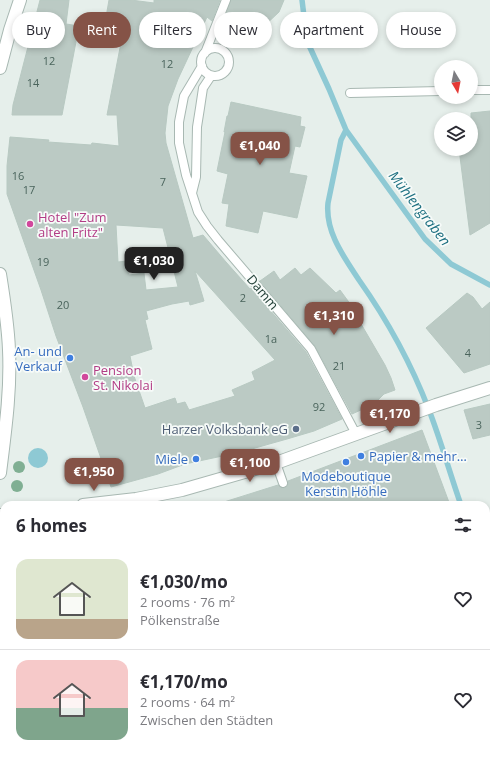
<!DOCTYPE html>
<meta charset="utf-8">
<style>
body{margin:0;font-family:"Open Sans",sans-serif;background:#f7f7f7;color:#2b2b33;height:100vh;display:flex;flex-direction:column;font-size:15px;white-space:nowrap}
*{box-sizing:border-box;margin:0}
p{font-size:13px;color:#7c7c81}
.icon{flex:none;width:22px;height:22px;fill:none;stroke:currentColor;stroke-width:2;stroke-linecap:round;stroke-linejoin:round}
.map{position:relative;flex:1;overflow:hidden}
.side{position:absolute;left:0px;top:501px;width:490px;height:256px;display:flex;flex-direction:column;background:#fff;border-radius:12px 12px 0 0;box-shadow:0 2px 6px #0003}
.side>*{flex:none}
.guide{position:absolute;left:12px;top:12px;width:466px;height:36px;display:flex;gap:8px}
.needle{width:26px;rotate:170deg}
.fabs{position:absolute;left:434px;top:60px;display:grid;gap:8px}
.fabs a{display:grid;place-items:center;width:44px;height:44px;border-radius:50%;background:#fff;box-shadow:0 2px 6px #0003;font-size:20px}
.price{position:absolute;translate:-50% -34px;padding:0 9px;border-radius:8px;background:#855347;color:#fff;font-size:13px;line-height:26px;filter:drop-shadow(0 1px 2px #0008)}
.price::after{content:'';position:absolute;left:50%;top:24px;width:12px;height:9px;margin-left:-6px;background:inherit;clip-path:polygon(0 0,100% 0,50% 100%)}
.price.active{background:#222;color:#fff}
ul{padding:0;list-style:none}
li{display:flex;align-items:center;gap:12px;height:100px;padding:0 16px}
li+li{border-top:1px solid #e1e1e2}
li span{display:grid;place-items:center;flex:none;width:112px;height:80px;border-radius:12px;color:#555}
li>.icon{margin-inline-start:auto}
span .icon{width:48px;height:48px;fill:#fffc;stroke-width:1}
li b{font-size:17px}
h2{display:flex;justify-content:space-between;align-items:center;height:48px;padding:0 16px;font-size:17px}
.pill{padding:0 14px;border-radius:18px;background:#fff;box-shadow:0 2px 6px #0003;font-size:14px;line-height:36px}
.pill.active{background:#855347;color:#fff}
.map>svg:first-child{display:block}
</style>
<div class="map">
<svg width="490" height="757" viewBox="0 0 490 757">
<rect width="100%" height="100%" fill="#e6efeb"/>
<!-- water -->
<path fill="#8ec9d4" d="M28 458a10 10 0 1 1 20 0a10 10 0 1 1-20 0Z"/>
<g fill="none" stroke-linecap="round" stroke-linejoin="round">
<!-- stream -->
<path stroke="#8ec9d4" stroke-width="5.5" d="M302 0 307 41 329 89 346 130 425 239 451 264 490 285
M346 130 341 140 328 203C325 232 344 257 359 280 388 321 411 363 429 410 441 441 450 474 461 505
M486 565 490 572"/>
</g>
<!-- building -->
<path fill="#bbcac4" stroke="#b8c9c2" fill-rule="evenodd" d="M40 0H69L66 24 79 26 62 115H12L13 105 23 66Z
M109 0H131L154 3V0H220L212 21 207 17 178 79 168 106 165 133 166 143 193 238 203 235 226 262 250 289 251 288 306 352 342 419 314 431 287 439 241 452 185 464 158 474 111 487 83 407 56 336 41 290 7 194V166L10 137 49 140 48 142 91 145 92 143 119 146 117 115H107L125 22 106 17ZM116 225 163 228 178 287 146 290 144 273 129 275 127 261 118 262ZM195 271 275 360 252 372 255 380 232 390 235 396 189 410 185 402 177 404 175 398 145 408 134 376 130 356 152 349 145 320 148 319 146 311 172 304 189 301 190 305 204 301Z
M231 0H284L279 12 262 28 261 27 242 45 221 28Z
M231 102 301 117 300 126 305 127 300 147 295 146 289 173 307 176 297 218 263 211 258 233 226 226 229 204 222 203 228 174 217 171 225 132H224L227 116H228Z
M490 111V223L470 235 459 149H471V113Z
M295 268 301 275 310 268 336 293 340 290 359 316 357 317 385 365 391 378 395 390 384 394 374 404 352 414 315 346 260 281 274 271 280 280Z
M467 293 473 297 482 309 490 302V364L464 373 426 328Z
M490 404V435L473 439 464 410Z
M422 430 450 505H224V502L278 485 282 488H285L288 484V481Z"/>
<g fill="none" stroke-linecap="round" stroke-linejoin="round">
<defs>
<path id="lane" d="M201 62a14 14 0 1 1 28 0a14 14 0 1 1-28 0Z
M205 53 226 0
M202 66 184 96 179 122V143L186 175 198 212 207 226 218 240 311 349 356 434
M471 90H490
M350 93 441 91
M192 193 196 177 197 127 200 108 203 88 211 76
M276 463 283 483"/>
<path id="street" d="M0 68 10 30 20 0
M0 274C4 299 8 324 9 350 11 391 5 432 0 473
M83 505 136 499 182 490 276 463 436 405 490 388
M0 515H4
M486 714 490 713
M249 753 251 757
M364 757 377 753"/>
</defs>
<!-- lane casing -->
<use href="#lane" stroke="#a8b8b2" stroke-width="10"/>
<!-- street casing -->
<use href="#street" stroke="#a8b8b2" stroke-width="14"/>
<!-- lane -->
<use href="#lane" stroke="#fff" stroke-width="8"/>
<!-- street -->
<use href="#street" stroke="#fff" stroke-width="12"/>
</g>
<!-- trees -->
<g fill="#80af93">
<circle cx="19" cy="467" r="6"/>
<circle cx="17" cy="486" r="6"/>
</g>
<!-- markers -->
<g fill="#d1479c" stroke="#f7fbf9" stroke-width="1.5">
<circle cx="30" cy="224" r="4"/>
<circle cx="85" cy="377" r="4"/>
</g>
<g fill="#3f7fe0" stroke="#f7fbf9" stroke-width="1.5">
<circle cx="70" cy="358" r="4"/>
<circle cx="361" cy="456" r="4"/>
<circle cx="196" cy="459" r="4"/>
<circle cx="346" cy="462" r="4"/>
</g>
<circle fill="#5c6f8a" stroke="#f7fbf9" stroke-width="1.5" cx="296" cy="429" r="4"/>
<g text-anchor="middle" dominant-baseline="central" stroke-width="3.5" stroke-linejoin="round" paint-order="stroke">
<!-- number labels -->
<g font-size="11" fill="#4a645c">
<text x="49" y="60">12</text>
<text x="167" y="63">12</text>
<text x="33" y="82">14</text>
<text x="18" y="175">16</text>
<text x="163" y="181">7</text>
<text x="29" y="189">17</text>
<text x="43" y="261">19</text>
<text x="243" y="297">2</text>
<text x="63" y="304">20</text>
<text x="271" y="338">1a</text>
<text x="468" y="352">4</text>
<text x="339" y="365">21</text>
<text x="319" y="406">92</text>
<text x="479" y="424">3</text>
</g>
<!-- hotel labels -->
<g font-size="13" fill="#b23c85" stroke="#f7fbf9" text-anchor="start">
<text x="38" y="217">Hotel "Zum<tspan x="38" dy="15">alten Fritz"</tspan></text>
<text x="93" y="370">Pension<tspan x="93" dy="15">St. Nikolai</tspan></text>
</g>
<!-- street labels -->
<g font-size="13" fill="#24423a" stroke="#f7fbf9">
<text transform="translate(263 292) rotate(50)">Damm</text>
</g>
<!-- shop labels -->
<g font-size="13" fill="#366cbe" stroke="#f7fbf9" text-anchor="end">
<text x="62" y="351">An- und<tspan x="62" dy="15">Verkauf</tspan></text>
<text x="369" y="456" text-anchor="start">Papier &amp; mehr…</text>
<text x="188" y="459">Miele</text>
<text x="346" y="476" text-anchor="middle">Modeboutique<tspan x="346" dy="15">Kerstin Höhle</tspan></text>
</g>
<!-- service labels -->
<g font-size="13" fill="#4e5e75" stroke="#f7fbf9" text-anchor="end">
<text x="288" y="429">Harzer Volksbank eG</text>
</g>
<!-- water labels -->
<g font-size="14" font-style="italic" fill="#1c6f80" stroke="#f7fbf9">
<text transform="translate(420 208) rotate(52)">Mühlengraben</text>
</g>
</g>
</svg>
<div class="fabs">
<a><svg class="needle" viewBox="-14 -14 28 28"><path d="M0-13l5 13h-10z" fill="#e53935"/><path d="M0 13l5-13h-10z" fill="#7c7c81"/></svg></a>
<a><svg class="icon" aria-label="layers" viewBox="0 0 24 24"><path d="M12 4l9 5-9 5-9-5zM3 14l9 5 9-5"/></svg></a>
</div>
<b class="price" style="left:260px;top:166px">€1,040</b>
<b class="price active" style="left:154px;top:281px">€1,030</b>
<b class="price" style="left:334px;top:336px">€1,310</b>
<b class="price" style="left:390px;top:434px">€1,170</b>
<b class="price" style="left:250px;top:483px">€1,100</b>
<b class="price" style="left:94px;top:492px">€1,950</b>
<div class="guide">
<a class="pill">Buy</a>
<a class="pill active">Rent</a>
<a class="pill">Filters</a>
<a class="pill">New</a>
<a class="pill">Apartment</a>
<a class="pill">House</a>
</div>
<section class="side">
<h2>6 homes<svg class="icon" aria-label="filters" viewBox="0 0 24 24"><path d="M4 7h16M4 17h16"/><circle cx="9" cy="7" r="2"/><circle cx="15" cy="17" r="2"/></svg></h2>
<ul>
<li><span style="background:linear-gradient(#dfe7d0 75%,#b9a48a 0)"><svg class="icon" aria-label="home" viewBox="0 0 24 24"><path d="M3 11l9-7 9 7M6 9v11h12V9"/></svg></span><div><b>€1,030/mo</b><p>2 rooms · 76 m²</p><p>Pölkenstraße</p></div><svg class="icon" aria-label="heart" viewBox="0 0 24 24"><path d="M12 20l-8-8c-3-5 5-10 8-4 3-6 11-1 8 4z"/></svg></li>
<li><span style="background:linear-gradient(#f6c9c9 60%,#7fa58c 0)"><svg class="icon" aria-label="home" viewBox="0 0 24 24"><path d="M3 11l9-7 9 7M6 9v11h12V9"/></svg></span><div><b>€1,170/mo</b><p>2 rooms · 64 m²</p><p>Zwischen den Städten</p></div><svg class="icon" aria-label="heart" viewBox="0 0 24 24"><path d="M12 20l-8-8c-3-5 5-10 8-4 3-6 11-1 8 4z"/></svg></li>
</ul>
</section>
</div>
